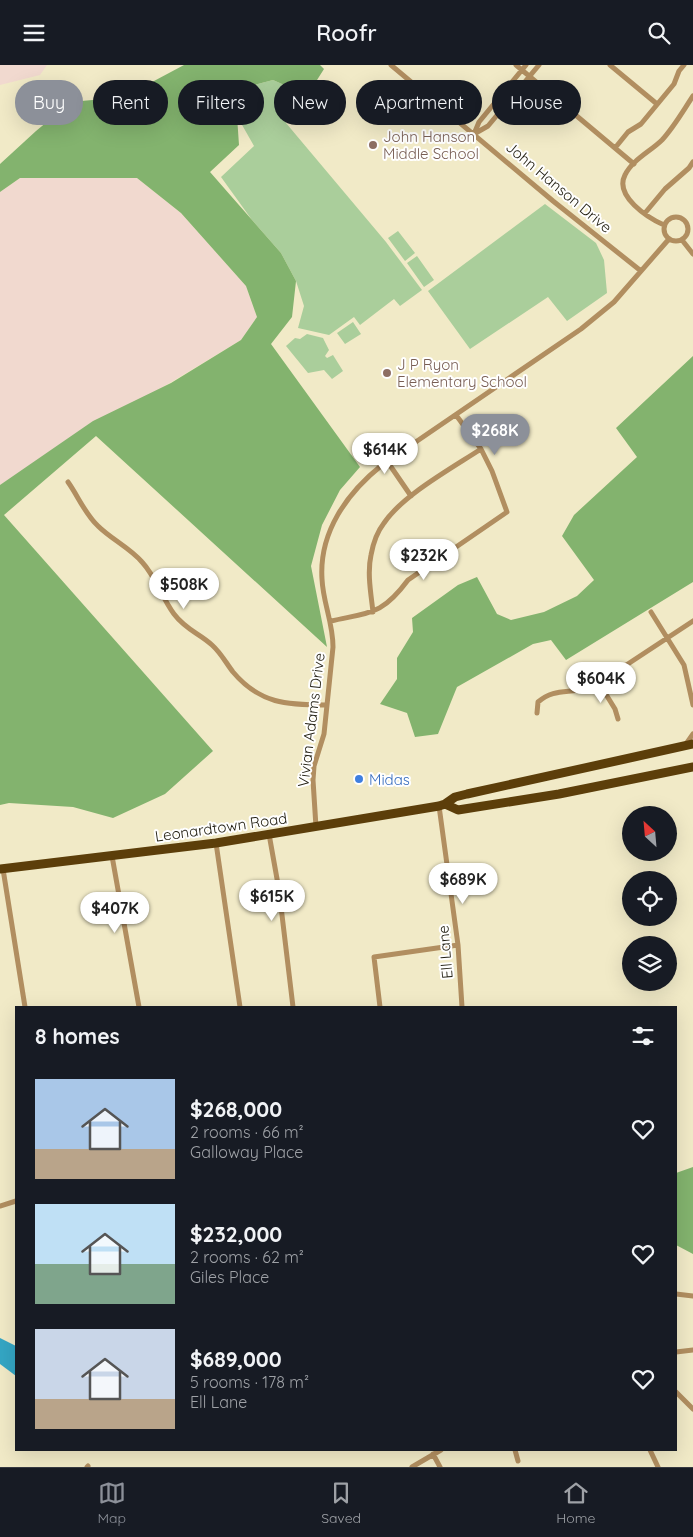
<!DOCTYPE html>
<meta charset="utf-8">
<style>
body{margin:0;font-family:Quicksand,sans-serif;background:#242831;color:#f1f3f6;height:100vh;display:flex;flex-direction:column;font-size:19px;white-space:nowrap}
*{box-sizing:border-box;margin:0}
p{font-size:16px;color:#9ea1a6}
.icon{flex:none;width:28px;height:28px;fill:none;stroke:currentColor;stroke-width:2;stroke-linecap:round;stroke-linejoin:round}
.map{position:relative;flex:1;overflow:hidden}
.drawer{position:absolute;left:15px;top:941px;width:662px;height:445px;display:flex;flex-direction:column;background:#171b24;border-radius:0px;box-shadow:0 5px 20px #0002}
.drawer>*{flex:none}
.banner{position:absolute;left:15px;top:15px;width:664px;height:45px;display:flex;gap:10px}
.needle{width:32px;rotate:334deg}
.tools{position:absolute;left:622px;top:741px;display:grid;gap:10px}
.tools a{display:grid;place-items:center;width:55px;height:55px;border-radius:50%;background:#171b24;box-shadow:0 5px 20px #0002;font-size:25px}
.price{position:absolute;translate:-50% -42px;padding:0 11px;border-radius:18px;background:#fff;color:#222;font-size:16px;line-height:32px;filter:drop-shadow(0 1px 2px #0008)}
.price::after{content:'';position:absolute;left:50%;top:30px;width:15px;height:11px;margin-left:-8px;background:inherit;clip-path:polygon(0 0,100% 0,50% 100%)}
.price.active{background:#8c9099;color:#fff}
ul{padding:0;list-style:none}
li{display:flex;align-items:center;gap:15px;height:125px;padding:0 20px}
li span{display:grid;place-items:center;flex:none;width:140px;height:100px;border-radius:0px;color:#555}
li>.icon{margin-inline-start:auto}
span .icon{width:60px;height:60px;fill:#fffc;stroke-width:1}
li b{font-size:21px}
h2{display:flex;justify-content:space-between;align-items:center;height:60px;padding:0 20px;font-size:21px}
.chip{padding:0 18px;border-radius:22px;background:#171b24;box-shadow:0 5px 20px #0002;font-size:18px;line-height:45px}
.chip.active{background:#8c9099;color:#fff}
header{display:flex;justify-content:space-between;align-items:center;height:65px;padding:0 20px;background:#171b24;font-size:22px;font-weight:600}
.dock{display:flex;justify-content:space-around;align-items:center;height:70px;border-top:1px solid #363941;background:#171b24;font-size:14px;color:#9ea1a6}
.dock a{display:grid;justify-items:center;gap:2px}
.dock .active{color:#8c9099}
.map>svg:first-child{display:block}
</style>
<header><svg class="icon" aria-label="menu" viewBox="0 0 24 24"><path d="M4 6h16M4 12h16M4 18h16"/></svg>Roofr<svg class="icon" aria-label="search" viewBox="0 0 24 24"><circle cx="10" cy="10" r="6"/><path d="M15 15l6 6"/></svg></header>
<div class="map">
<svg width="693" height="1402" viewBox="0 0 693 1402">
<rect width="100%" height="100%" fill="#f1eac7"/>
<!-- industrial -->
<path fill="#f1d9cf" d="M0 0H47L40 10 0 20Z
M20 113H137L181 148 246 221 257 252 241 275 0 420V127Z"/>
<!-- green -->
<path fill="#aace9b" d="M273 15 300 27 286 58 386 177 422 225 400 241 394 234 360 260 354 252 329 270 298 263 304 241 296 216 281 188 252 155 221 112 254 81 237 51 250 21Z
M545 139 596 178 604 195 607 228 567 256 548 232 470 284 428 226Z
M398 166 415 188 405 196 388 173Z
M417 191 434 215 424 222 407 198Z
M353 257 361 269 345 279 337 268Z
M307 269 323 273 329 285 325 291 327 293 333 290 343 306 332 314 324 305 308 308 286 281 295 273 300 274Z"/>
<!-- forest -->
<path fill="#83b36e" d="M184 0H320L324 4 317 15 300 27 273 15 250 21 237 51 239 80 210 107 281 188 296 216 292 252 271 279 360 402 340 425 322 460 311 501 327 582 96 371 4 450 213 686 165 729 113 753 73 742 9 738 0 740V420L93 356 171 318 241 275 257 252 246 221 181 148 137 113H20L0 127V99L36 66 71 37 124 32Z
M693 291V517L566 595 551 575 533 579 457 622 438 669 415 672 407 648 380 639 397 614V593L413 567 412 553 458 520 477 512 497 549 511 555 544 547 577 531 594 515 562 471 574 450 637 392 616 363Z
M693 1102V1189L676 1180V1108Z"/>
<!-- water -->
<path fill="#34a6c4" d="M0 1273 16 1281V1311L0 1299Z"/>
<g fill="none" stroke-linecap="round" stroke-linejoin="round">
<!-- minor -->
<path stroke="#b18e60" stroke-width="5" d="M391 0 553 136 641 206
M516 0 634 99
M526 0 479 57 474 69 488 61 539 0
M610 0 657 39
M615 83 628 67 641 59 674 19 679 6 684 0
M645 148 665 124 689 103 693 97
M664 164a12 12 0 1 1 24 0a12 12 0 1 1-24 0Z
M664 160C648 153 614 131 625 110 632 95 651 86 662 75 674 62 683 46 693 31
M682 175 693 189
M387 396 411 431
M68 417C78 431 85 449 98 461 111 474 130 483 142 497 156 512 162 533 174 549 186 565 199 568 212 580 221 588 226 598 233 607 260 639 287 640 326 640
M373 547C371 529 367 508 371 490 373 479 377 467 384 458 403 430 452 403 481 384
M651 547 684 600 693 640
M331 556C371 547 382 550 408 515L507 447 492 406 481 384 456 350
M599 618 615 644 618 654
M537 648 538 637C553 624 566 628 584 624 589 623 594 620 599 618L693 556
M686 679 693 669
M439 741 458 880 462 942
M316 762 313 715 314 701 324 669 333 582C333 557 323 538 322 514 319 467 347 428 382 400L581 264 614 237 669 174
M269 769 279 825 293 942
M216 778 240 942
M112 791 139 942
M3 804 25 942
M380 942 374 892 458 880
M0 1141 16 1136
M676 1229 693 1231
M676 1287 693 1285
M676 1327 693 1344
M515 1385 518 1396
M650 1385 658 1402
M433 1389 440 1402
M87 1402 88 1401
M412 1402 441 1385"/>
<!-- trunk -->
<path stroke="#5c3e0a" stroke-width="9" d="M445 739 458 745 559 729 693 702
M0 804 216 778 439 741 445 739 455 732 467 729 693 679"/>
</g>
<!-- markers -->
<g fill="#8d6e63" stroke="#fff" stroke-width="2">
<circle cx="373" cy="80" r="5"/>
<circle cx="387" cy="308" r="5"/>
</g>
<circle fill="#3f7fe0" stroke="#fff" stroke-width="2" cx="359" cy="714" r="5"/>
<g text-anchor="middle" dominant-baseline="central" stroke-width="4" stroke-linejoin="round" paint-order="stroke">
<!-- education labels -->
<g font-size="15" fill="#785e54" stroke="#fff" text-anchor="start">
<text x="383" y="71">John Hanson<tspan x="383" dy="17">Middle School</tspan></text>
<text x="397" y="299">J P Ryon<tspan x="397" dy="17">Elementary School</tspan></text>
</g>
<!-- street labels -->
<g font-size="15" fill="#1f1c0f" stroke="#fff">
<text transform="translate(559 122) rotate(40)">John Hanson Drive</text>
<text transform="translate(311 655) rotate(-83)">Vivian Adams Drive</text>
<text transform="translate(221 762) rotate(-8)">Leonardtown Road</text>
<text transform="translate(445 887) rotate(-95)">Ell Lane</text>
</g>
<!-- shop labels -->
<g font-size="15" fill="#366cbe" stroke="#fff" text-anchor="start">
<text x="369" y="714">Midas</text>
</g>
</g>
</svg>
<div class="tools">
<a><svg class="needle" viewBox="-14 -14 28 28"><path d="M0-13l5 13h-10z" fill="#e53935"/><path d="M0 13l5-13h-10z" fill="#9ea1a6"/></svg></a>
<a><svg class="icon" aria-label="locate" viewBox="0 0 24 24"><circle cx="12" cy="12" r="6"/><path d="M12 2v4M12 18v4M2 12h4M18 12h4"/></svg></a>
<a><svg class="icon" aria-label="layers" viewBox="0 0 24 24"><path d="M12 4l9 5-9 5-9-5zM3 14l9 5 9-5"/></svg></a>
</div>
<b class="price active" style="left:495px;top:391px">$268K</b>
<b class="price" style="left:385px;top:410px">$614K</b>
<b class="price" style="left:424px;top:516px">$232K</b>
<b class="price" style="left:184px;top:545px">$508K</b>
<b class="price" style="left:601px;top:639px">$604K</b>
<b class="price" style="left:463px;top:840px">$689K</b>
<b class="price" style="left:272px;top:857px">$615K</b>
<b class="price" style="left:115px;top:869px">$407K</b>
<div class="banner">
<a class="chip active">Buy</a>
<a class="chip">Rent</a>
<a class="chip">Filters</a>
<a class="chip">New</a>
<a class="chip">Apartment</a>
<a class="chip">House</a>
</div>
<section class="drawer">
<h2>8 homes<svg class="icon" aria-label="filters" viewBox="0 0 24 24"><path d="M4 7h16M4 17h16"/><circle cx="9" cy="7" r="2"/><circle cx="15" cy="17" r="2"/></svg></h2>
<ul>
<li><span style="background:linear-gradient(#a9c7e8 70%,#b9a48a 0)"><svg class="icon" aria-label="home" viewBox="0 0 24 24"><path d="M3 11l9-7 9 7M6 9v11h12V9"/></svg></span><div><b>$268,000</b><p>2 rooms · 66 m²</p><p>Galloway Place</p></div><svg class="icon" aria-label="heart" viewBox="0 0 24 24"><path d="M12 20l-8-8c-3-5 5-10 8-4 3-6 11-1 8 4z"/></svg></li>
<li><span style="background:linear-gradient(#bfe0f5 60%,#7fa58c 0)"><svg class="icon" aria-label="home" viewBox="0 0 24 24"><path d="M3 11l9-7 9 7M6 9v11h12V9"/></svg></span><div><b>$232,000</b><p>2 rooms · 62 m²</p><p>Giles Place</p></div><svg class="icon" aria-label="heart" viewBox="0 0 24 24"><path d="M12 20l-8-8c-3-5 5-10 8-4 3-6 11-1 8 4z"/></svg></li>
<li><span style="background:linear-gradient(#c9d6e8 70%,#b9a48a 0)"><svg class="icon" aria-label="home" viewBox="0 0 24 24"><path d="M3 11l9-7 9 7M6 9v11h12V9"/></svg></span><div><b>$689,000</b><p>5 rooms · 178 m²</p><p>Ell Lane</p></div><svg class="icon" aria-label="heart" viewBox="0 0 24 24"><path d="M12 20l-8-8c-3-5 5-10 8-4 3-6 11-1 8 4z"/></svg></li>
</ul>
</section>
</div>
<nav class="dock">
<a class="active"><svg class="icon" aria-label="map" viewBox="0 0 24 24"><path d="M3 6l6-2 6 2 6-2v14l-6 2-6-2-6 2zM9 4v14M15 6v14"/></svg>Map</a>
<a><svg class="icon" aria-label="saved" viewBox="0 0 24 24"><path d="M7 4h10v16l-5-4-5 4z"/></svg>Saved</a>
<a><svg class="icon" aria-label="home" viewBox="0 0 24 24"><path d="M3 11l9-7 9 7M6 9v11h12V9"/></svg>Home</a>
</nav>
